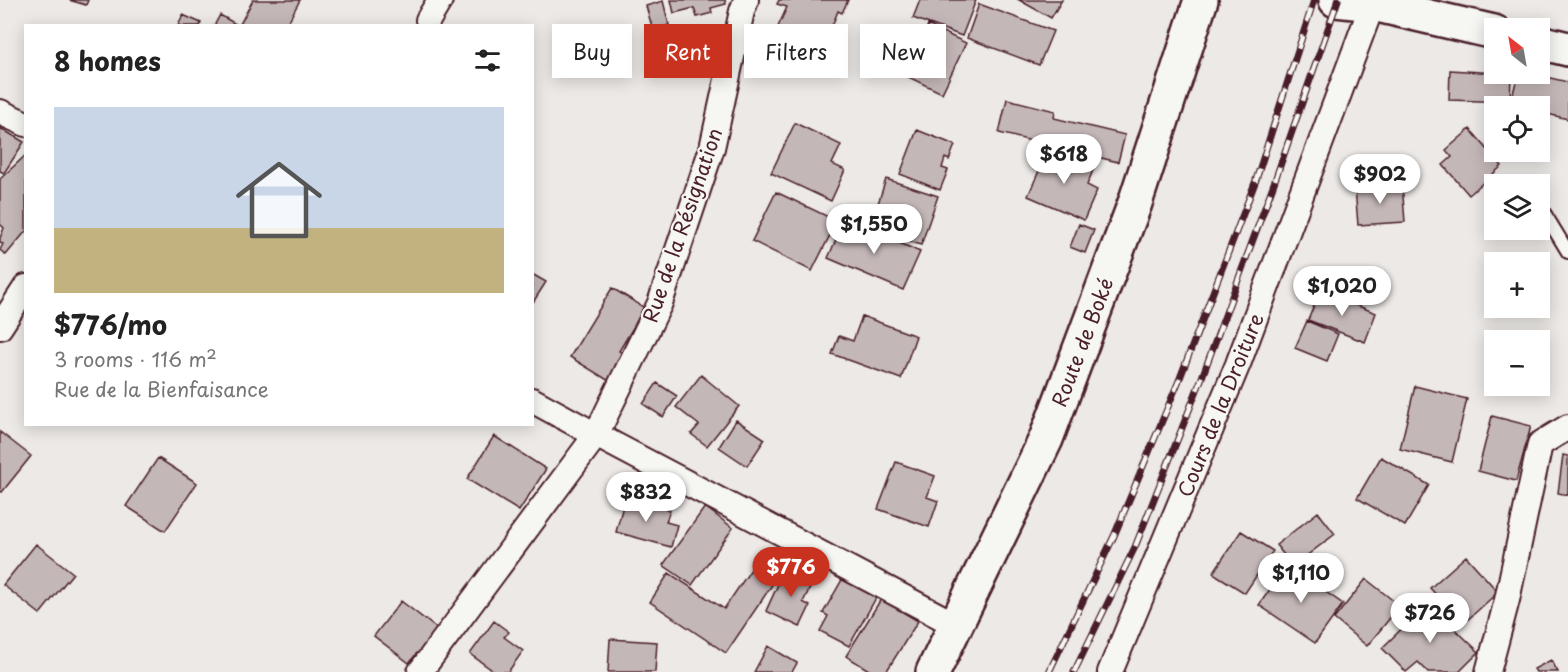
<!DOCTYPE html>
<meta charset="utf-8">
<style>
body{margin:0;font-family:"Playpen Sans",sans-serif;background:#f2f2f2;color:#222;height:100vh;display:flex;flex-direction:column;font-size:22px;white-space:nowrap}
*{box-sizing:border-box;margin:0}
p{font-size:20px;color:#767676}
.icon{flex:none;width:33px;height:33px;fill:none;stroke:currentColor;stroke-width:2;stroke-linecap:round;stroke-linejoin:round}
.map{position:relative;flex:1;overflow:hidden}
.panel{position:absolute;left:24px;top:24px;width:510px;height:402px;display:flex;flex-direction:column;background:#fff;border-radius:0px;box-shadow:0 3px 15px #0003}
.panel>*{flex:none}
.hud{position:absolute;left:552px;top:24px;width:570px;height:54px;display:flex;gap:12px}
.needle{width:39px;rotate:329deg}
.buttons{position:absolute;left:1484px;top:18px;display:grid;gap:12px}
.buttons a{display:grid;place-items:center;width:66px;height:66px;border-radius:0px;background:#fff;box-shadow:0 3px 15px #0003;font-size:30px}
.price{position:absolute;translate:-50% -51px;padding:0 14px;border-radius:21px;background:#fff;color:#222;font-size:20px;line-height:39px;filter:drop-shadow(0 2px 3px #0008)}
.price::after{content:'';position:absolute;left:50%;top:36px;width:18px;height:14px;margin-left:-9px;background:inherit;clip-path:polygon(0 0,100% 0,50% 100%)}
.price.active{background:#c8321e;color:#fff}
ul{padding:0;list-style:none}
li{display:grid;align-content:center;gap:12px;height:318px;padding:0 30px}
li+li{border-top:2px solid #e0e0e0}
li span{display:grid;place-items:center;height:186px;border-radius:0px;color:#555}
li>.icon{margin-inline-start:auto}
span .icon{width:108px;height:108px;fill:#fffc;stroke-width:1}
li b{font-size:26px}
h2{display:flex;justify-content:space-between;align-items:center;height:72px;padding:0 30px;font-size:26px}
.pill{padding:0 21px;border-radius:0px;background:#fff;box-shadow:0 3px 15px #0003;font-size:21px;line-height:54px}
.pill.active{background:#c8321e;color:#fff}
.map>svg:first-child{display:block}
</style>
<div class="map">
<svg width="1568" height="672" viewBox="0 0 1568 672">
<rect width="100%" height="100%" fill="#ece9e6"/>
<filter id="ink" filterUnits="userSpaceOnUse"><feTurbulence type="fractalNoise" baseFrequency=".0167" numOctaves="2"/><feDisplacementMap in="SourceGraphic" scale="12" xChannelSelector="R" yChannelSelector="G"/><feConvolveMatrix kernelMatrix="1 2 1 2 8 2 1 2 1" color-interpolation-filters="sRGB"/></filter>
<g filter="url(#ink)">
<!-- building -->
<path fill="#c4b7b7" stroke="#4a1f2b" stroke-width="1.5" d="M69 0H88L86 5Z
M253 0H300L286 26H239Z
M671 0H725L726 4 711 8 712 13 697 17 694 8 674 13Z
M779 0H848L842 13 838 11 823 48 777 29 787 7 777 4Z
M920 0H976L962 36 913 18Z
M1019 0H1062L1051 18Z
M663 1 669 25 653 30 646 6Z
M979 4 1053 31 1039 65 967 38Z
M183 15 201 23 200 26H178Z
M220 15 239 26H214Z
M928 25 966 43 942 93 904 75Z
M1450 70 1511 74 1510 102 1449 100Z
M1518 74H1533L1568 82V119L1539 112V106H1517L1510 105Z
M1007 99 1055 111 1054 118 1125 135 1118 162 999 133Z
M795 123 841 145 832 164 845 170 831 201 771 173Z
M0 128 24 142 4 173 0 171Z
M1470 129 1502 166 1469 195 1443 165 1452 157 1446 150Z
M917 130 955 145 949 160 945 158 942 168 948 170 940 190 900 174Z
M1049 148 1094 168 1087 185 1097 190 1084 220 1028 196Z
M26 155V231L6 255 0 250 3 244 0 243V238L4 228 0 224V179Z
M886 179 938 196 921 245 870 228Z
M1402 184 1405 222 1358 225 1355 188Z
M776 192 837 221 812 271 752 241Z
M845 219 920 252 903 290 828 258Z
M1079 224 1094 230 1085 253 1070 247Z
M532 274 546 282 532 304Z
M612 288 645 308 619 351 625 354 609 381 570 357Z
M1320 291 1376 313 1365 342 1308 320Z
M862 316 916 336 901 379 832 354 839 336 853 341Z
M1307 321 1338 334 1327 361 1295 348Z
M701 375 739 406 707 446 691 434 699 425 676 407Z
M657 383 677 396 663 417 643 404Z
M1415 386 1467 399 1452 462 1400 449Z
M1492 416 1531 426 1516 481 1478 471Z
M736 420 765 439 747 466 719 447Z
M0 432 31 456 2 492 0 491Z
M494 436 546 469 519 511 467 479Z
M1563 455 1568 456V495L1558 493Z
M1381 457 1429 485 1405 526 1357 498Z
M158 458 197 483 165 531 126 506Z
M896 462 935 476 927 497 938 501 929 527 878 509Z
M625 498 670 510 666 522 677 525 671 547 616 532Z
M705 507 733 528 692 585 663 565Z
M1318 512 1335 534 1293 566 1276 545Z
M1241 531 1273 551 1245 593 1213 573Z
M36 544 73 573 40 614 3 585Z
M1466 556 1498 592 1463 624 1430 588Z
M758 559 780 573 726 653 650 602 669 573 724 609Z
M1287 565 1343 604 1315 643 1259 605Z
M785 569 813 582 803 602 810 606 800 627 766 611Z
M843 578 877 596 849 646 820 631 828 616 823 613Z
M1366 579 1400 606 1367 646 1334 619Z
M881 599 918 621 886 672H872L846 656Z
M401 601 445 635 426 659 417 653 409 663 374 636Z
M1428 603 1479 652 1459 672H1428L1418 662 1406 672 1382 648Z
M494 621 509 632 504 637 523 651 508 672H495L470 654Z
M610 639 657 642 655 672H608Z
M768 646 797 663 792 672H754Z
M1551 660 1558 672H1536L1534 669Z"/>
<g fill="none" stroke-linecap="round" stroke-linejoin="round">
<defs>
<path id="lane" d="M1543 211 1568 252"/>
<path id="street" d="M428 20 440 0
M0 112 26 124
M0 327 26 287
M532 400 596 435 956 625
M420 672 596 435 660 303 712 148 742 11 746 0
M1110 672 1238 364 1374 0
M1488 672 1507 600 1540 444 1568 427"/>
<path id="secondary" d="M1336 0 1373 4 1494 32
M1539 42 1568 49"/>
<path id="primary" d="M933 672 1046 439 1135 203 1201 0"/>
</defs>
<!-- lane casing -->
<use href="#lane" stroke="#4a1f2b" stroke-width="16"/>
<!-- street casing -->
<use href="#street" stroke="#4a1f2b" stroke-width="28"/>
<!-- secondary casing -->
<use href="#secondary" stroke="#4a1f2b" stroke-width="38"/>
<!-- primary casing -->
<use href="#primary" stroke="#4a1f2b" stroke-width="38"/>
<!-- lane -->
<use href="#lane" stroke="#f6f6f2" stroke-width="12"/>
<!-- street -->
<use href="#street" stroke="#f6f6f2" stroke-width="24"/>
<!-- secondary -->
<use href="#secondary" stroke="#f6f6f2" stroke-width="33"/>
<!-- primary -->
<use href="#primary" stroke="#f6f6f2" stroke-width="33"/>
<defs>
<path id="rail" d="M1049 672 1114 536 1180 378 1256 180 1314 0
M1074 672 1135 547 1201 380 1274 183 1338 0"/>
</defs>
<!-- rail casing -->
<use href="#rail" stroke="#4a1f2b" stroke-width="7"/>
<!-- rail -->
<use href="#rail" stroke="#f6f6f2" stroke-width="4.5" stroke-dasharray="14" stroke-linecap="butt"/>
</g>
</g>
<g text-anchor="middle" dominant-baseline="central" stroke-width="4.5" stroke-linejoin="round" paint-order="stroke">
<!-- street labels -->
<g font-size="20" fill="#4a1f2b" stroke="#f6f6f2">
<text transform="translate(682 225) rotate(-71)">Rue de la Résignation</text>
<text transform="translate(1082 342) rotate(-69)">Route de Boké</text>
<text transform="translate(1220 405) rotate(-68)">Cours de la Droiture</text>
</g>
</g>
</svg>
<div class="buttons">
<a><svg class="needle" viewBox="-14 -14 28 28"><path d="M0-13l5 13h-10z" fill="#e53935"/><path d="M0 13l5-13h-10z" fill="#767676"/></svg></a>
<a><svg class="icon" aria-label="locate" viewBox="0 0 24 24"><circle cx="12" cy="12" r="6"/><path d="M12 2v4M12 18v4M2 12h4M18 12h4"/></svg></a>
<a><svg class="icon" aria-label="layers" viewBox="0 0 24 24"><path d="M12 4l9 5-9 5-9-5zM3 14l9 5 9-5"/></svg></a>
<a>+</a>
<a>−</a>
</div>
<b class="price" style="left:1064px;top:185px">$618</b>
<b class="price" style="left:1380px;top:205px">$902</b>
<b class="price" style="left:874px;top:255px">$1,550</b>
<b class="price" style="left:1342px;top:317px">$1,020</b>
<b class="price" style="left:646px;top:523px">$832</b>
<b class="price active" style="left:791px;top:598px">$776</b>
<b class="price" style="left:1301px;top:604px">$1,110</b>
<b class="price" style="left:1430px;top:644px">$726</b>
<div class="hud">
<a class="pill">Buy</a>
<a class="pill active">Rent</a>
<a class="pill">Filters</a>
<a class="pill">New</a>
</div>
<section class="panel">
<h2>8 homes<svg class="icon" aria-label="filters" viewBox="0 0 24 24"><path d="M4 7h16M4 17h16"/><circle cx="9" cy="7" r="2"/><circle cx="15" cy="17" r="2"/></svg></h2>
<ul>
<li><span style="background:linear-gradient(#c9d6e8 65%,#c2b280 0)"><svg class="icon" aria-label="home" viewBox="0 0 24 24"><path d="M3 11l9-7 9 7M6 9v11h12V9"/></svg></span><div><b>$776/mo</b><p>3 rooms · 116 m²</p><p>Rue de la Bienfaisance</p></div></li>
</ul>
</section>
</div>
